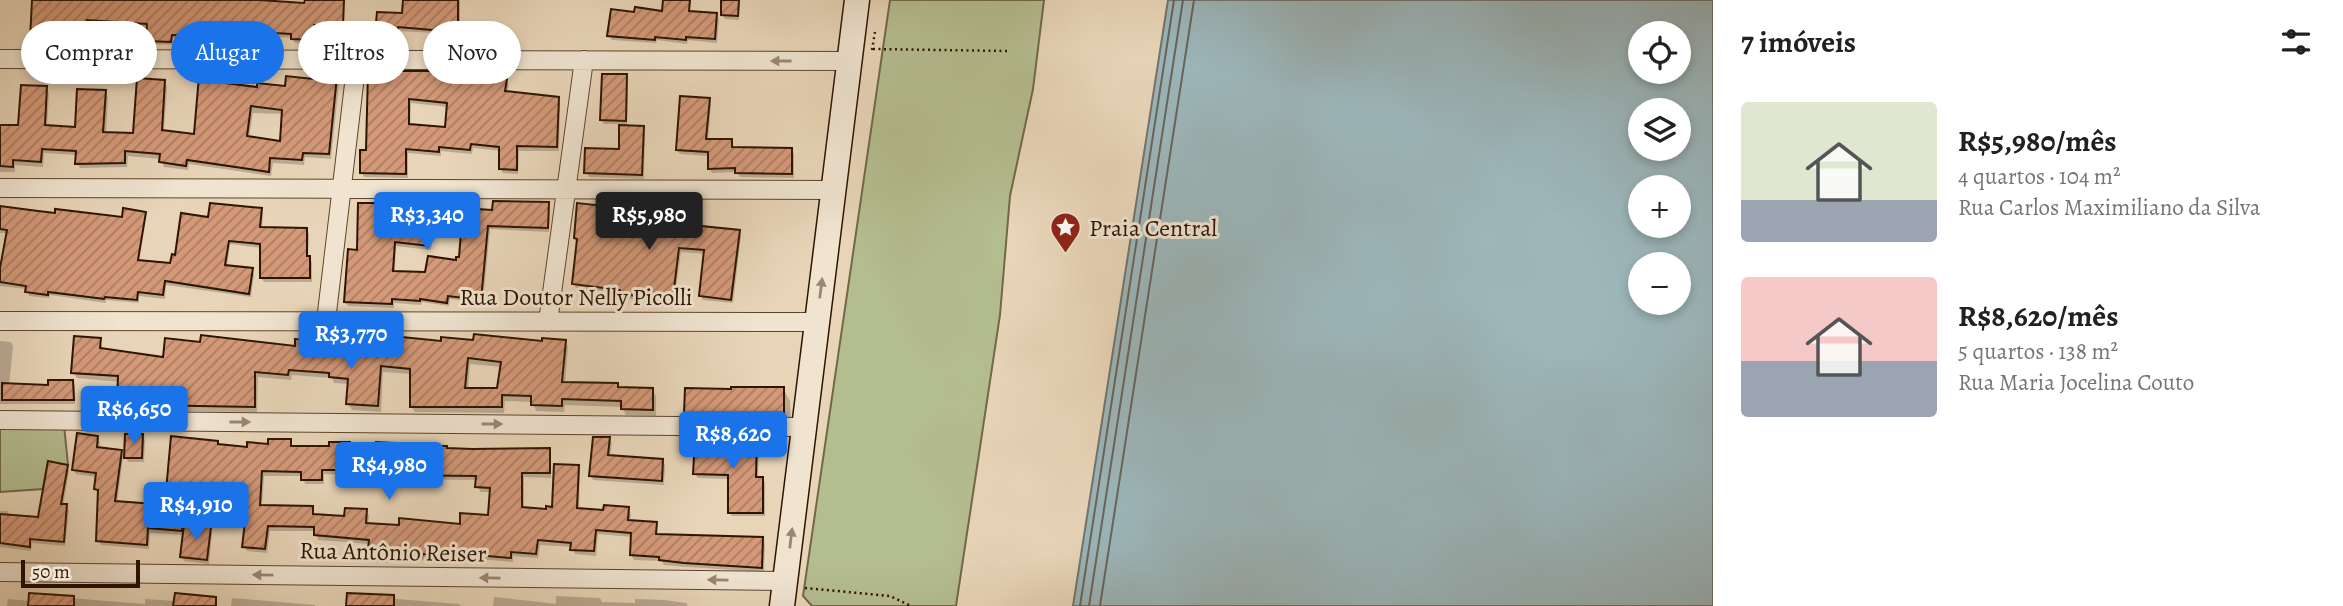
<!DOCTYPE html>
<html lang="pt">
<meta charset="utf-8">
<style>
body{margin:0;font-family:Alegreya,serif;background:#f2f2f2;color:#202124;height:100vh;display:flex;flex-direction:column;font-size:26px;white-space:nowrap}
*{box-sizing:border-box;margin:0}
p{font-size:23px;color:#757577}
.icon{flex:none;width:38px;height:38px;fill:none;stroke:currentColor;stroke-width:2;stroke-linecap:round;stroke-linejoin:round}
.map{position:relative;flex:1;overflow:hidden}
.details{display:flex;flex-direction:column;background:#fff;width:630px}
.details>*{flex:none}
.banner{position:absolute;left:21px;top:21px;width:665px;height:63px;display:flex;gap:14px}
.controls{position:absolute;left:1628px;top:21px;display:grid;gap:14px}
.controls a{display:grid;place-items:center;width:63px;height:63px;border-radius:50%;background:#fff;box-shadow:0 4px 10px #0003;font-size:35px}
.scale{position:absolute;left:21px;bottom:18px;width:119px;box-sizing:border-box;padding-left:7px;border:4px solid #2f1400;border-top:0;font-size:19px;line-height:24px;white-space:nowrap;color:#2f1400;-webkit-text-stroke:5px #f0e4d1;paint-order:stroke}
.price{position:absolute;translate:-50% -60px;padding:0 16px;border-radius:7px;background:#1a73e8;color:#fff;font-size:23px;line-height:46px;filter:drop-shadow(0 2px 4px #0008)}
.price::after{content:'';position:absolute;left:50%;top:42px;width:21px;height:16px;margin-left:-10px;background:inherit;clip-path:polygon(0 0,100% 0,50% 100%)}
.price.active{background:#222;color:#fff}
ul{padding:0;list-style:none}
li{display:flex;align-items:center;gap:21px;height:175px;padding:0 28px}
li span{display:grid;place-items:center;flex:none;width:196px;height:140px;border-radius:7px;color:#555}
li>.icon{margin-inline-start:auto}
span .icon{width:84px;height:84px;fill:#fffc;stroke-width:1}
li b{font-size:30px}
h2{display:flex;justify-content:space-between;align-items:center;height:84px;padding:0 28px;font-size:30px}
.tag{padding:0 24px;border-radius:32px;background:#fff;box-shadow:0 4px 10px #0003;font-size:24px;line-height:63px}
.tag.active{background:#1a73e8;color:#fff}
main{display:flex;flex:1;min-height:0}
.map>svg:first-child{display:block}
</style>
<main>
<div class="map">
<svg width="1713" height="606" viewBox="0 0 1713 606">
<defs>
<pattern id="building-hatch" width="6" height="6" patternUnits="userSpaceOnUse" patternTransform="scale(1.75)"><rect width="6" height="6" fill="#d49979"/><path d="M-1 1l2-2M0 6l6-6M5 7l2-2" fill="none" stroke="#ac7c61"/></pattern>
</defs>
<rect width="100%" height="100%" fill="#e8d5b8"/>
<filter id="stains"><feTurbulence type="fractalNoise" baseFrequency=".00286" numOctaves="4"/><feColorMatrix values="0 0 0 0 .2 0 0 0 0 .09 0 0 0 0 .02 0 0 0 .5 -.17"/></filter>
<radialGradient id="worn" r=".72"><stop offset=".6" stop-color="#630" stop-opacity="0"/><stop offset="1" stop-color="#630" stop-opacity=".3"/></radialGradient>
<!-- green -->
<path fill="#b4bd90" stroke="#726848" stroke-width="2" d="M890 0H1044L1033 89 1010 196 1000 315 956 606H812L803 596Z
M0 424 64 425 68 465 48 462 43 489 0 492Z"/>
<!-- water -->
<path fill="#9cb6ba" stroke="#707570" stroke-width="2" fill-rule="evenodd" d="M1168 0H1713V606H1073ZM1640 33H1678V72H1640ZM1640 110H1678V149H1640ZM1640 187H1678V226H1640ZM1640 264H1678V303H1640Z"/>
<!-- shadow -->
<path fill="#0003" fill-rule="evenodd" d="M34 0H261V3L306 5V0H342L341 30 316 29 315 43H295L292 38 259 36 258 40 173 38V45L151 44 148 40 149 28 88 23V28L57 27 56 45 34 43 31 39Z
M404 0H460V43H436L434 33 399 31V39L380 37 377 33 404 15Z
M665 0 689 2 691 13 716 15 719 19 717 43 688 40 687 44 657 40 656 43 612 40 609 35 635 14 664 13Z
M723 0H740L739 20 725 19 722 15Z
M370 73 483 83 506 80 509 85 507 93 558 99 560 103 559 151H519L518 174 503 173 501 169V151L473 148 472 154 441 151V156L408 153V178L364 177 362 173 368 152ZM411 103 449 107 446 129 410 125Z
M626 75 628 80 627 127 643 128 645 132 644 179 589 177 586 172 621 151V124H604L601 120Z
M336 78 339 83 331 159 305 157 304 165 273 163 271 176 189 164 188 170 164 167 161 159 128 156 127 167 80 168 77 163V155L44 153 43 167 15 165V172H0V126L20 127 46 88 49 93 47 127 77 129 105 92 108 97 106 134 134 135 164 82 167 87 164 132 195 136 224 80 227 85 258 89 286 88ZM253 113 284 114 282 143 249 138Z
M709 100 711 104 708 141 731 140 733 149 791 150 794 154V178L740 177 737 172 712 173 709 168V156L680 154 677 150Z
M548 204 550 208 549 232 490 229 483 303 450 299 449 306 422 302 421 305 394 303V308L348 306 345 302 359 252 399 205 402 209 433 213 435 217 431 250 396 246 395 272 427 274 457 262 494 212Z
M0 208 56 215 123 219 145 213 135 268 139 269 147 217 140 262 172 265 210 219 261 210 263 214 262 229 306 230 309 234 308 258 312 262V282H264L261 278 262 248 230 244 227 267 251 270 254 274 251 297 166 285 165 299 139 296V303L106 300V303L50 295 49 298 29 296 27 289 0 286V263L2 264 8 233H0Z
M655 211 658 216 682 218 684 226 739 231 741 236 733 303 703 300 701 296 706 254 681 252 673 308 651 305 649 301 623 298 621 293 576 288 574 284 578 243 575 238Z
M100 339 103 350 165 359 373 342 565 341 568 347 565 383 617 385 619 389 652 390 656 396V416L626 415 622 407 565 405 564 412 536 411 533 402 505 401 504 413 415 412 411 406 412 374 383 372 381 412 352 410 348 404 349 384 334 383 332 378 292 375 291 380 258 377 257 412 147 411 145 407 123 406 119 400 120 382 77 378 73 372ZM470 364 502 367 499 389H468Z
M0 341 11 342 13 347 9 385 50 387 72 382 75 386V404H0Z
M783 388 790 401 791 428 694 426 686 413Z
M142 436 145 440 144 462H128L126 457Z
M97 438 100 442 99 449 121 452 123 456 117 503 157 506 166 504 217 442 219 445 249 448 290 441 293 448H330L349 444 352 449V475L324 474V484H305L303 476H264L262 506 312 508 314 516 346 518 366 511 369 516 368 525H461L489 517 491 492H480L477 480 380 479 377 474 395 448 549 450 551 455V478L524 477V509L547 511 554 509 577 466 580 471 579 510 605 512 628 509 631 514 630 522 656 524 658 536 762 539 765 544 764 572 688 567 664 565 662 561 634 560 631 555 632 537 598 534 596 556 575 554 572 547 540 545 538 558 513 556V562L456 557V562L396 559V563L372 562 369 557 370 544 318 540 316 531H270L267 553 247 551 244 546 246 527H216L213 522V498L187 496 185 526 210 529 212 533 209 564 184 561 182 557 184 535 150 533 149 549 101 545 98 540 97 477 76 474 73 469Z
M609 438 612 443 610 457 662 460 665 465 664 485 593 480 591 476Z
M756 440 759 444 758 479H762L765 483V516H732L729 512V479L698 478 695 474Z
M67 466 69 471 63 506 69 510 65 546 32 543 31 551 0 547V511H7L10 516 39 519Z
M31 595 145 604V599L176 601 202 606H7L8 599 30 601Z
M348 595 459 604 461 606H348Z
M556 596 600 598 602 602 635 603V599L665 600 686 603 688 606H493L494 597 556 604Z
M232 598 315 605V606H231Z"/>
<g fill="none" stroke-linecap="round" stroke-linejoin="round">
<!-- shore -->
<path stroke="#66655d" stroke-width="2" d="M1080 606 1174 0
M1089 606 1183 0
M1100 606 1194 0"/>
</g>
<!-- building -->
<path fill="url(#building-hatch)" stroke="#2f1400" stroke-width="2" fill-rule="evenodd" d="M32 0H259L304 3 305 0H344L343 26 314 25 313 40 291 39V34L257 32V36L172 35 171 42 146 41 147 24 87 20 86 24 56 23 55 41 30 39Z
M403 0H458V39H432V30L398 27 397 35 375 33 377 12 402 13Z
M663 0H690L689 11 717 13 715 39 686 37V40L655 37V40L607 36 611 9 634 12 635 7 662 11Z
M721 0H739L738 16 721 15Z
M368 71H429L481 81 482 76 507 79 505 91 559 97 557 147 517 146V170L499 169V147L471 144 470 150 439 147V152L406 149V174L360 173V150H366ZM409 99 447 103 445 127 409 124Z
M314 73 337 76 329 154 303 153 302 160 270 158 269 172 187 160 186 166 159 162 160 154 125 151V163L75 164 76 151 42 149 41 162 13 160V167L0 166V125H18L21 85 47 86 45 125 75 127 77 89 106 90 103 132 133 133 137 78 165 80 162 130 194 134 199 76 225 78 224 83 257 87V83L285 86 286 76 313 79ZM251 106 282 110 280 141 247 136Z
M602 74H627L626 121 600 120Z
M680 96 710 98 706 139H732V147L792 148V174L735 173V168L708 169V152L676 150Z
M619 125 644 126 642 175 584 173 585 148 619 149Z
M493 201 549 202 548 228 488 226 481 300 448 296 447 303 420 299V301L392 299V304L344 302 348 249 357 250 358 203H400V207L434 211 429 246 395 242 393 271 425 272 428 256 456 260V257H459L463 208 492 210Z
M604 201 656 209 655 214 683 216 682 224 740 230 731 300 699 296 704 250 679 248 672 305 647 301 648 297 619 294 620 290 572 284 577 239 574 238 577 203 604 206Z
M210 203 262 208 260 227 307 228V256H310V278H260V244L229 241 225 265 253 268 249 294 165 281 163 295 138 292 137 300 105 297 104 299 48 292V295L25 292 26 286 0 282V268L7 230 0 229V206L38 211 55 213V209L122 217 123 208 146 212 138 260 170 263 172 254 175 255 181 213 208 217Z
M372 334 441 341V337L473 340 474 334 542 341V338L566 340 562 382 618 383V387L653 388V410L621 409V401L562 399V406L531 405V396L502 395V407H410V369L381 366 378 406 346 404 348 379 329 377V373L289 370 288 375 255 372V407L142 405V401L117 400 118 376 71 373 74 336 101 338 100 348 163 357 165 338 200 342 201 335 295 346V339L332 342 333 336 371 340ZM468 358 501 362 497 388H465Z
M48 380H73L74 400H2V383L48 385Z
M731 387H784V415L684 413 685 388 731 389Z
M77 433 98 436 97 447 122 450 115 501 155 504V502H165L171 436 218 441V444L247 447V442L268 444V439H291V446H329V442H350V470H322V480H301V472L262 471 260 505 313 506V514L344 516 345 508 367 509 366 523 399 525V518L460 524V513L488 515 490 488 475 487 476 476 375 475 376 442 394 443V446H447V448L472 449 550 448V473H522V507L546 509V506L552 507 554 464 579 465 577 508 603 510 604 505 629 507 628 520 657 522 656 534 763 537 762 568 684 563 659 560V557L630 555 631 533 596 530 594 551 570 550 571 543 538 540 536 554 511 552V558L454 553V557L423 554 422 557 394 555V559L367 557 369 540 314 535V527L268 526 265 549 242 547 245 522H211V494L185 492 182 531 148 528 147 545 96 541 98 490 94 489 96 473 72 470Z
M125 434H143L142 458H124Z
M593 437H610L608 455 663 459 662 481 589 476Z
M721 438H757L756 477H763V513H728V475L693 474 695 439 721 440Z
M48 461 68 465 61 504H67L64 542 30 539V547L0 543V514L38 517Z
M184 524 211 527 207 560 180 557Z
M29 593 74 596V606H28Z
M175 593 216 597V606H173Z
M347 593 394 595V606H346Z"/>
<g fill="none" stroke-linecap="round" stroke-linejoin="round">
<defs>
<path id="street" d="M0 59 850 61
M0 188 833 190
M0 321 817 322
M326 321 357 59
M548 322 584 60
M0 420 804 427
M0 572 786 581"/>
<path id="secondary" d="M782 606 857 0"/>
</defs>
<!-- street casing -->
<use href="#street" stroke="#5d442e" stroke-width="20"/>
<!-- secondary casing -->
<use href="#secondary" stroke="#2f1400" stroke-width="27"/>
<!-- path -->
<path stroke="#2f1400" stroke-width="2.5" stroke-dasharray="2 3.5" stroke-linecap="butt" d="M873 49 1008 51
M872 50 875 32
M805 588 890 596 911 606"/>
<!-- street -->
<use href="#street" stroke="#f0e4d1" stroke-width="18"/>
<!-- secondary -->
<use href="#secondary" stroke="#f0e4d1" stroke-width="24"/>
</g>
<!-- one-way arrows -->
<defs><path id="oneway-solid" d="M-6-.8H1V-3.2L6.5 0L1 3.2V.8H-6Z" transform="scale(1.75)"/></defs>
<g fill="#998673">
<use href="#oneway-solid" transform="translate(781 61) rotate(-180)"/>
<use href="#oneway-solid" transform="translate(821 288) rotate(-83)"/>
<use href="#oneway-solid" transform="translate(240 422)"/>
<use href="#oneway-solid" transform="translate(492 424)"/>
<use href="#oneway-solid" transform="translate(791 538) rotate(-83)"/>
<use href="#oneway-solid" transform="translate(263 575) rotate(-179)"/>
<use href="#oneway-solid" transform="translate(490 578) rotate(-179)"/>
<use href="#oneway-solid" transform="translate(718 580) rotate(-179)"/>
</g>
<!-- icons -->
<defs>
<symbol id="sight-pin" viewBox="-11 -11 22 30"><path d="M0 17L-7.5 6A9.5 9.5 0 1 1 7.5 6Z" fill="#8f2418" stroke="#f0e4d1"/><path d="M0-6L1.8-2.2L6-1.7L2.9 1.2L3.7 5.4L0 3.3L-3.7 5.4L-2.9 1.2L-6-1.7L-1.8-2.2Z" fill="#fff"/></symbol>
</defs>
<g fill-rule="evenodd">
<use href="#sight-pin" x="1048" y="210" width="35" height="47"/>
</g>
<g text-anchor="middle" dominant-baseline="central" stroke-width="6" stroke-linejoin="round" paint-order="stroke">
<!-- poi labels -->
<g font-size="24" fill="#2f1400" stroke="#f0e4d1" text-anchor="start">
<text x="1089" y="228">Praia Central</text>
</g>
<!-- street labels -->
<g font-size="24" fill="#2f1400" stroke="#f0e4d1">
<text x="576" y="297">Rua Doutor Nelly Picolli</text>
<text transform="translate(393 552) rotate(1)">Rua Antônio Reiser</text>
</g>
</g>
<rect width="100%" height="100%" filter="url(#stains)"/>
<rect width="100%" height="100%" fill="url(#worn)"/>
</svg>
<div class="controls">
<a><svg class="icon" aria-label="locate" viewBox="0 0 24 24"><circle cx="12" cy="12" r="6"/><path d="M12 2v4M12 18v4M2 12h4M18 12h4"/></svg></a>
<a><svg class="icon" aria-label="layers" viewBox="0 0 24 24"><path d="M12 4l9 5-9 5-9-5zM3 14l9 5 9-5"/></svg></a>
<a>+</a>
<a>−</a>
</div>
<div class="scale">50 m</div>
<b class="price" style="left:427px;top:252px">R$3,340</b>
<b class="price active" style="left:649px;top:252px">R$5,980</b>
<b class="price" style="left:351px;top:371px">R$3,770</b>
<b class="price" style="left:134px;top:446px">R$6,650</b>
<b class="price" style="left:733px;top:471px">R$8,620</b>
<b class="price" style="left:389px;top:502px">R$4,980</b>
<b class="price" style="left:196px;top:542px">R$4,910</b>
<div class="banner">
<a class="tag">Comprar</a>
<a class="tag active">Alugar</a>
<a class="tag">Filtros</a>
<a class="tag">Novo</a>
</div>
</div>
<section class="details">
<h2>7 imóveis<svg class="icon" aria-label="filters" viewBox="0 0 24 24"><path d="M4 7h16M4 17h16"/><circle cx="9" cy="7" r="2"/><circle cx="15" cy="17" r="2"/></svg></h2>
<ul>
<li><span style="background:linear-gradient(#dfe7d0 70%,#9aa5b1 0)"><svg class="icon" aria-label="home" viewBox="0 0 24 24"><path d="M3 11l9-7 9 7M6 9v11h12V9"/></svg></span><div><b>R$5,980/mês</b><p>4 quartos · 104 m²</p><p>Rua Carlos Maximiliano da Silva</p></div></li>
<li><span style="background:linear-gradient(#f6c9c9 60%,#9aa5b1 0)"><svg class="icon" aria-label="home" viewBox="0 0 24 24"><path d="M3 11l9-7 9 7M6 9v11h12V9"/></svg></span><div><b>R$8,620/mês</b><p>5 quartos · 138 m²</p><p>Rua Maria Jocelina Couto</p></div></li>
</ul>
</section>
</main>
